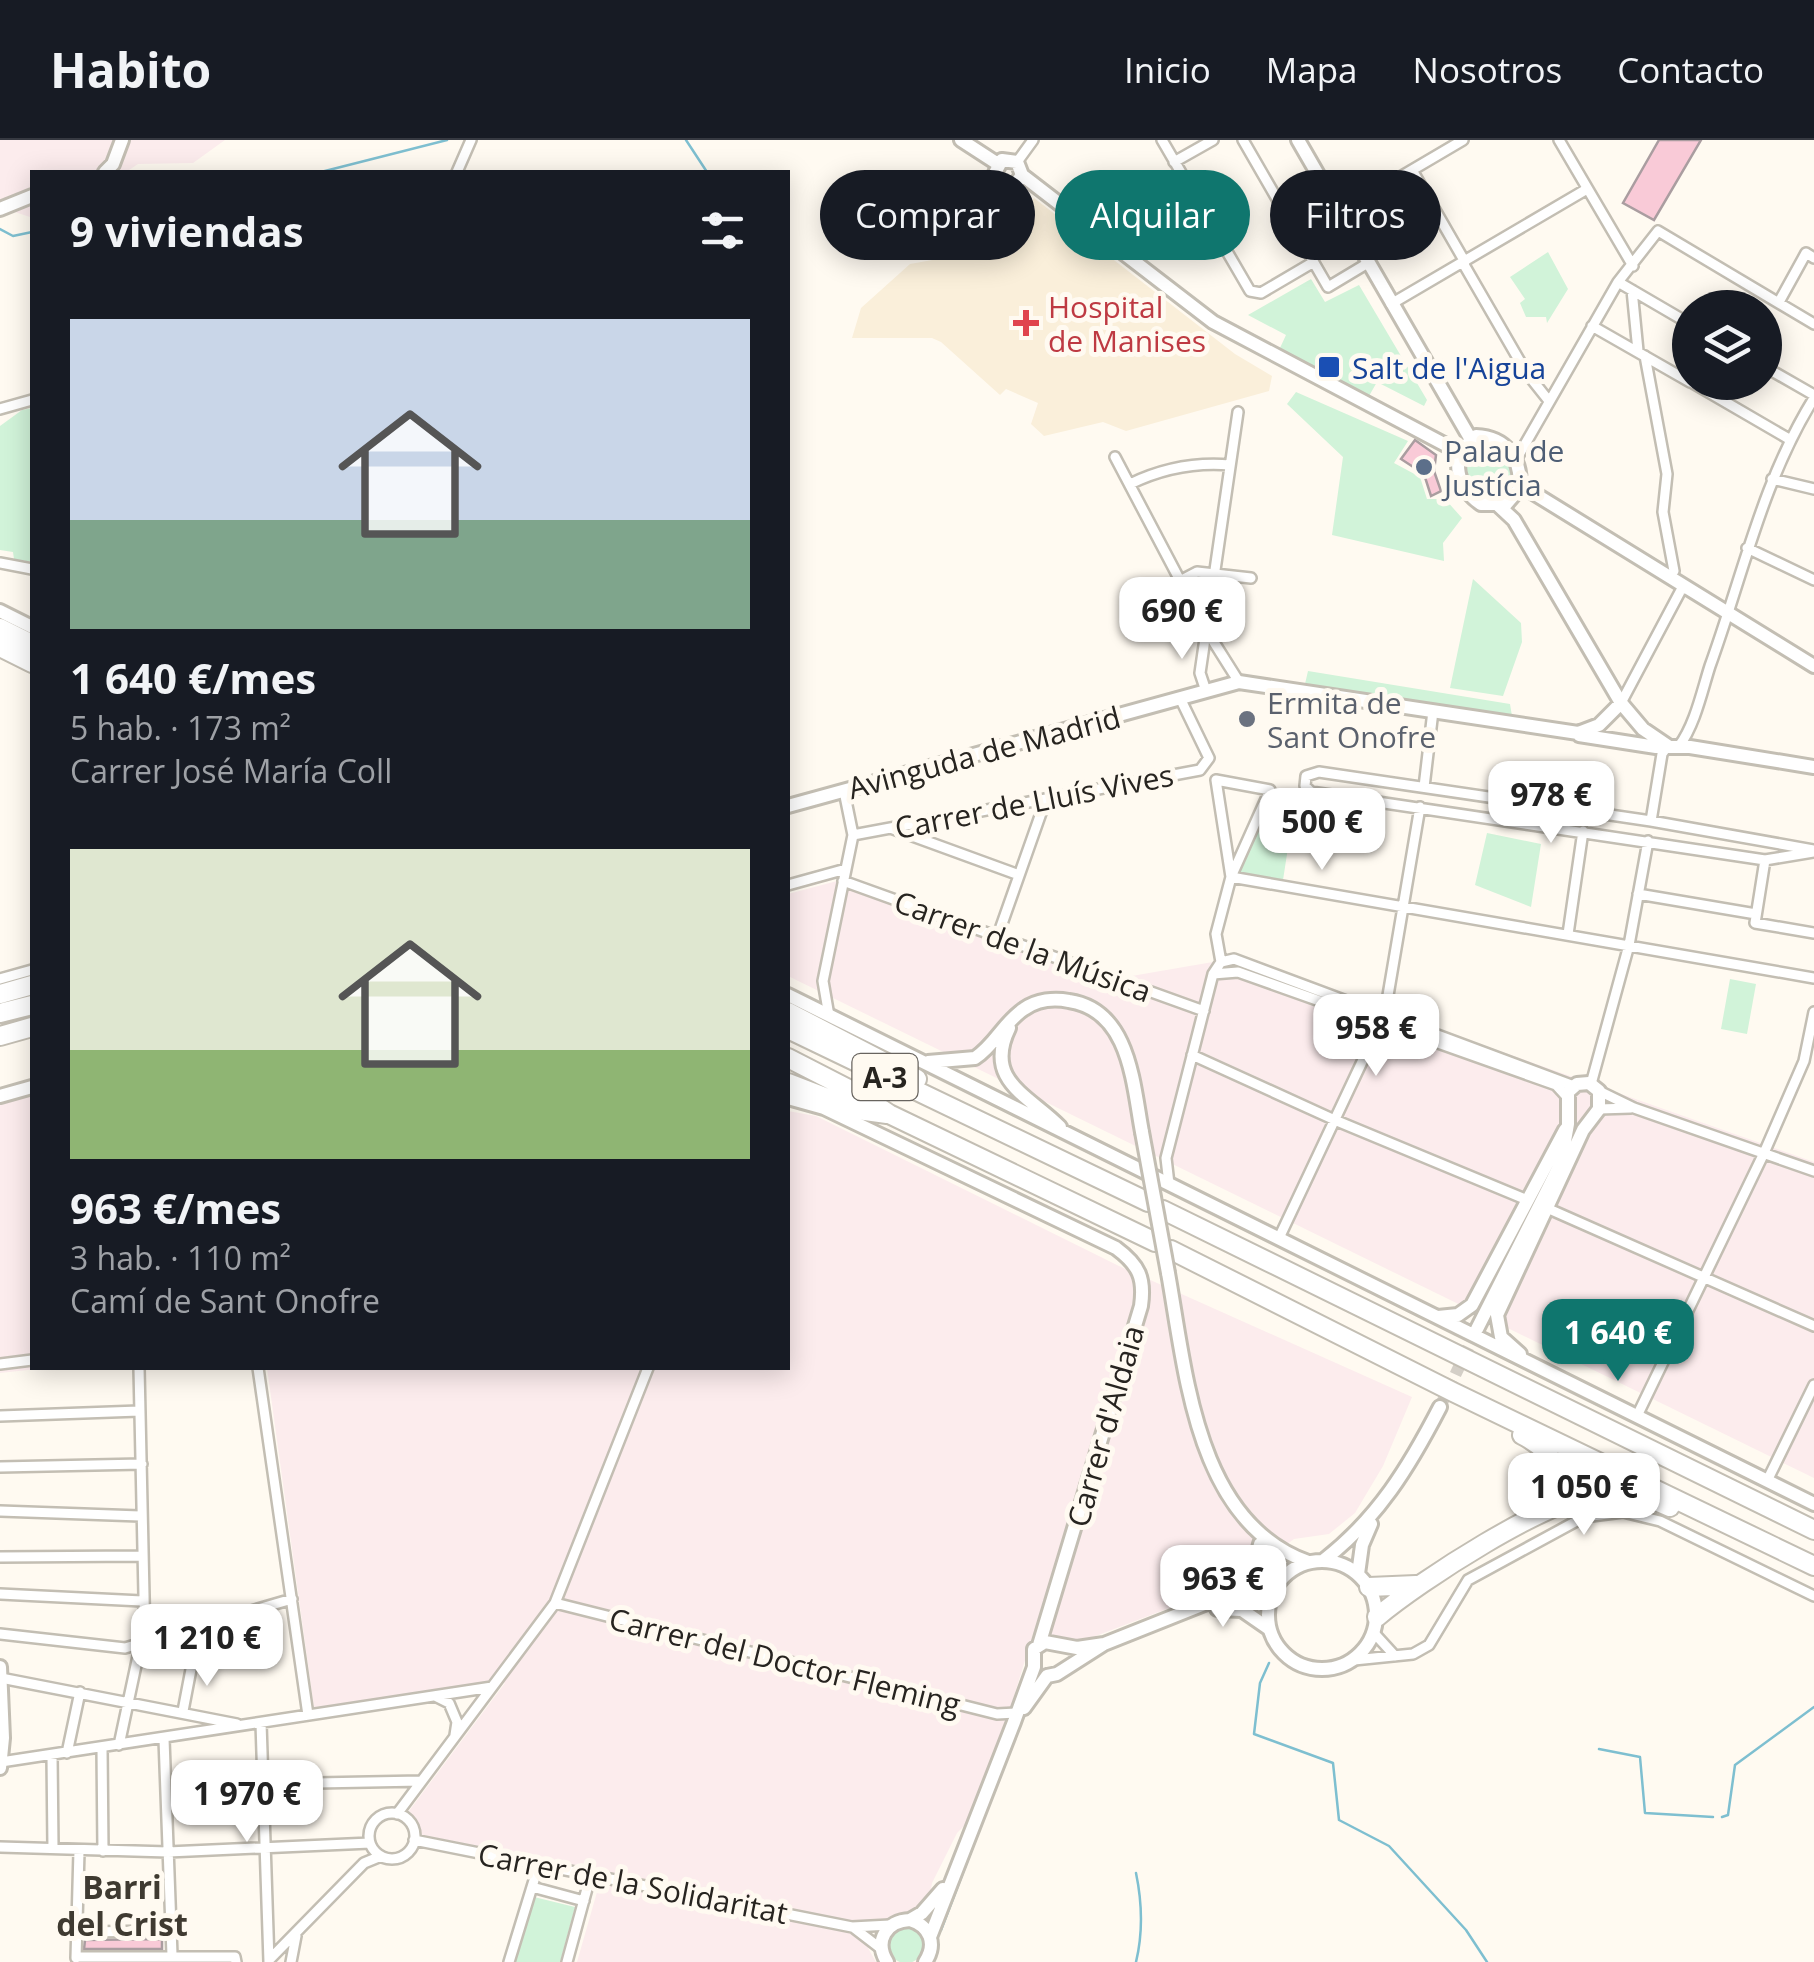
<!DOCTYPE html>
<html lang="es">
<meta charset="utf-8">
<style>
body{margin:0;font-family:"Open Sans",sans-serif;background:#20242c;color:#f1f3f6;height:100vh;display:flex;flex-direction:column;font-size:38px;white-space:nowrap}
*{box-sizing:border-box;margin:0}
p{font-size:32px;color:#9ea1a6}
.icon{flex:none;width:55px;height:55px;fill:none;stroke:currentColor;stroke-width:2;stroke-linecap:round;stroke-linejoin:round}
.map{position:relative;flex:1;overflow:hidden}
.panel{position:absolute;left:30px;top:30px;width:760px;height:1200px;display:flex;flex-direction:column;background:#171b24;border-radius:0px;box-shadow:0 5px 25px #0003}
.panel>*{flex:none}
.hud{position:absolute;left:820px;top:30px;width:842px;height:90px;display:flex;gap:20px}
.buttons{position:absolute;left:1672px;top:150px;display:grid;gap:20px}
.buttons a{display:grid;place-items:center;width:110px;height:110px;border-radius:50%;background:#171b24;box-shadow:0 5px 25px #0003;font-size:50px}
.price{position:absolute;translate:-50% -85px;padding:0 22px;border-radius:20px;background:#fff;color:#222;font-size:32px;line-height:65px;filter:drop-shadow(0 2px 5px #0008)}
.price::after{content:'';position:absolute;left:50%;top:60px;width:30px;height:22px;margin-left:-15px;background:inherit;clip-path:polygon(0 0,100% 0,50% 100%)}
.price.selected{background:#0f766e;color:#fff}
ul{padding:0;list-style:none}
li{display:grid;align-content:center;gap:20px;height:530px;padding:0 40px}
li span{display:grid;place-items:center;height:310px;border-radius:0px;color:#555}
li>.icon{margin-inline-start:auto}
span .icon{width:180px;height:180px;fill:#fffc;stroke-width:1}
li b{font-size:42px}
h2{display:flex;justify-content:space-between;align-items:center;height:120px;padding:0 40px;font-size:42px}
.chip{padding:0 35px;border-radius:45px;background:#171b24;box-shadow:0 5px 25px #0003;font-size:35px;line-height:90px}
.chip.selected{background:#0f766e;color:#fff}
header{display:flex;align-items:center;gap:60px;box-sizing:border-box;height:140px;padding:0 50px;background:#171b24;border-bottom:2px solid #363941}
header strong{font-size:48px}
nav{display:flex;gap:55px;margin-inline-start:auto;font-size:35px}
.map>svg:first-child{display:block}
</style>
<header>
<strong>Habito</strong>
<nav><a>Inicio</a><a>Mapa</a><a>Nosotros</a><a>Contacto</a></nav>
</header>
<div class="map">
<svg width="1814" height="1822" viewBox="0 0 1814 1822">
<rect width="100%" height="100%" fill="#fffaf1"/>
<!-- industrial -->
<path fill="#fceced" d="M0 0H225L193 23 138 24 126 32H32L30 77 0 67Z
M837 741 1120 838 1236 818 1814 1022V1338L788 836V754Z
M32 956V1228H46L0 1233V963Z
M788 971 816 976 1119 1126 1412 1257 1383 1326 1355 1373 1329 1394 1294 1399 1235 1443 1080 1502 1033 1494 1012 1563 968 1682 957 1693 932 1743 929 1761 915 1773 873 1783 868 1808 876 1822H577L603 1731 422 1695 409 1671 505 1543 314 1568 267 1228H788Z"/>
<!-- medical -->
<path fill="#faefda" d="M993 48 1026 69 1034 58 1235 214 1272 236 1269 251 1126 291 1103 282 1044 296 1031 284 1038 263 1006 249 1000 255 941 202 932 198H852L861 168 910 124 949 117 957 112Z"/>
<!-- green -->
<path fill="#d1f3d9" d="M1548 112 1568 149 1547 183 1546 177H1526L1520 163 1525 159 1510 137Z
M1311 139 1325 162 1359 145 1427 260 1424 266 1377 242 1369 256 1280 208 1286 195 1248 175Z
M1296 252 1408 301 1394 323 1420 337 1427 359H1445L1462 378 1443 403 1444 421 1332 395 1343 317 1287 264Z
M32 268V422L14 419 13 412 0 410V286L22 270Z
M1478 303C1501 305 1513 322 1511 344L1499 359C1473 358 1464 341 1463 316Z
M1473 439 1521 483 1522 502 1503 556 1450 548Z
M1308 531 1510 564 1512 576 1305 544Z
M1273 653 1295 662 1283 740 1238 734Z
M1487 693 1541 704 1531 767 1475 745Z
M1730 839 1756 844 1747 894 1721 889Z
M534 1757 575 1767 560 1822H515Z
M888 1805a18 18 0 1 1 36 0a18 18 0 1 1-36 0Z"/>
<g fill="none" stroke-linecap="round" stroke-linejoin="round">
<!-- stream -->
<path stroke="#7ebfd0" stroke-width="2.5" d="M686 0 707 32
M321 32 447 0
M0 89 13 96 32 92
M1269 1523 1260 1543 1254 1594 1333 1623 1339 1680 1389 1706 1466 1790 1487 1822
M1599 1609 1640 1617 1645 1673 1713 1677
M1722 1677 1728 1675 1735 1625 1814 1567
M941 1790 980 1688
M1136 1822C1143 1793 1142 1762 1136 1733"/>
</g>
<!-- building -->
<path fill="#f9cad7" stroke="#aa9da0" stroke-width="2.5" d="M1659 0H1701L1654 80 1623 63Z
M1415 300 1436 315 1434 331 1441 351 1431 356 1424 334 1401 319Z
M162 1799V1809H84L85 1800Z"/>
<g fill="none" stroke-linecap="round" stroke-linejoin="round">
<!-- secondary-tunnel -->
<path stroke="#d4cfc7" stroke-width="12" stroke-dasharray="12 6" stroke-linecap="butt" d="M1440 1267 1477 1189"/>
<defs>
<path id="street" d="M1162 0 1250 151 1261 153 1312 123
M1243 0 1328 147 1368 123
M1559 0 1633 126
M1017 22 1033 0
M1174 22 1213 0
M1412 30 1465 122
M457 32 471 0
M1339 73 1463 0
M1463 123 1526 232 1549 261
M1618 142 1690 184
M1632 150 1638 211
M1779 162 1806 113 1814 118
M1391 164 1587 49
M1592 186 1690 242
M1645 216 1667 334 1663 372 1674 431
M1765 227 1814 255
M1691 242 1789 299
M0 269 32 260
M1115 317 1205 488 1239 542
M1516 320 1618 142 1658 91 1814 184
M1772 339 1814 349
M1130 344C1163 328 1195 322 1230 325
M1747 408 1814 440
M0 423 32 429
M1151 456 1197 432 1251 438
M1206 551 1200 533 1238 272
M1621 563 1681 450 1686 448
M1679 606C1695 585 1702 551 1710 526 1743 435 1762 342 1814 258
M1424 647 1433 571
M1651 681 1662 614 1667 607
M893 689 1019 735
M853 695 1200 630 1209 618 1180 558
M1814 710 1651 681 1319 632 1306 636 1305 646 1311 652 1765 720 1814 712
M1765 720 1755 783 1814 793
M1231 737 1814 838
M843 741 1204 871
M788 745 846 729
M1638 754 1756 774
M1568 794 1583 691
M997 798 1046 659
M1221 822 1216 794 1231 737 1216 640 1270 650 1231 737
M1213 834 1238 832 1556 945 1567 957
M0 839 32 830
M829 876 823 841 853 695 844 651
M1192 915 1337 981 1525 1059
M1591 944 1629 805 1648 701
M1599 951 1634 968 1814 1031
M1599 969 1631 968
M1169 1044 1166 1018 1213 834 1221 822 1234 819 1574 946
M1549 1069 1814 1186
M1279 1098 1385 873 1420 667
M0 1224 32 1220
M139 1228 145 1501
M258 1228 308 1575
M0 1276 139 1271
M1637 1276 1764 1013 1804 921 1814 872
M0 1327 142 1324
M1767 1341 1814 1245
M0 1371 140 1376
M0 1417 141 1416
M0 1454 142 1461
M555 1463 997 1574 1016 1573
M1374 1493 1395 1516
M0 1494 125 1508 292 1459
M1354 1520 1413 1514 1429 1505 1468 1440 1584 1377 1623 1372 1660 1381 1814 1456
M1 1538 237 1584
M435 1556 449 1563 457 1582 455 1595
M183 1571 193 1519
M261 1583 269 1822
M164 1599 172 1815
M119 1605 141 1502
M102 1608 103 1711
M67 1613 80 1552
M52 1615 53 1708
M1 1622 492 1547
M264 1644 421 1641
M369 1696a23 23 0 1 1 46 0a23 23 0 1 1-46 0Z
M397 1674 555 1463 648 1228
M414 1700 852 1787 890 1785
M0 1707 168 1712 370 1703
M532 1747 584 1761
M854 1788 880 1808
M76 1792 171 1791
M76 1817H235L236 1822
M76 1818 79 1711
M269 1820 364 1723 381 1716
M291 1822 296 1796
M509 1822 539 1724
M567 1822 591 1734"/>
<path id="secondary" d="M961 0 998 24
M1298 0 1470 298
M105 32 113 24 122 0
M1022 35 1015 45C1004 48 997 43 995 33L1002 20 1017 22 1022 35 1213 182 1459 312
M0 69 32 56
M1476 296C1506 297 1523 320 1519 349L1506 364H1481C1462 351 1455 335 1459 312Z
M1520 341 1527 349 1814 526
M1499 366 1514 380 1621 563 1643 589 1668 606
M0 471 32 487
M1579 595 1656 607H1690L1814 627
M788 666 1239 542 1578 593 1599 585 1621 563
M788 855 1814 1364
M1009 888C983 941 1030 956 1060 987
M928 922 975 918C995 905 1004 882 1024 869 1037 860 1054 858 1069 861 1130 870 1133 944 1142 992
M0 956 32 947
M788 958 824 968 1116 1108C1139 1125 1145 1138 1141 1166L1039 1505
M1168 1133C1186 1233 1196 1382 1308 1422
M1438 1177 1458 1175 1472 1165 1565 990
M1477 1189 1566 1013
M1520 1214 1501 1197 1497 1175 1583 990 1599 969V951L1589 943 1577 944 1568 952V984L1562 1018
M1262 1409 1276 1445
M1324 1420C1378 1378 1409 1327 1440 1267
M1268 1475a54 54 0 1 1 108 0a54 54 0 1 1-108 0Z
M1358 1434 1362 1405 1371 1384
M1218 1457 1252 1438 1260 1404
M1217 1469 1242 1470 1268 1488
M0 1527 3 1598 0 1628
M1047 1536 1057 1534 1104 1504 1207 1463 1273 1452
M1024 1568 1047 1536
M910 1780 922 1773 943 1749
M930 1797 1014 1582 1034 1527V1509L1045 1502 1077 1508 1104 1504
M887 1822C874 1801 886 1781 910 1780 930 1786 937 1804 925 1822"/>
<path id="highway" d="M0 488 32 504
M0 507 32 523
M0 854 32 845
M788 872 917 939
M0 873 32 865
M788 889 1148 1062
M0 896 32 887
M788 918 864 957 889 974 1155 1102
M788 943 858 970 887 974
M1163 1070 1814 1390
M1171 1110 1453 1252 1814 1426
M1522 1295C1556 1312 1571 1342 1541 1371
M1369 1447 1416 1445
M1377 1477C1420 1441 1547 1358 1602 1353 1625 1351 1649 1357 1670 1367"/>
</defs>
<!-- street casing -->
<use href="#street" stroke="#c3beb3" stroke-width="14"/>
<!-- secondary casing -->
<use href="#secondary" stroke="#c3beb3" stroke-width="18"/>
<!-- highway casing -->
<use href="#highway" stroke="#c3beb3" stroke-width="22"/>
<!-- street -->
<use href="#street" stroke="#fff" stroke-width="9"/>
<!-- secondary -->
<use href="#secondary" stroke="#fff" stroke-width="12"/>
<!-- highway -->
<use href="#highway" stroke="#fff" stroke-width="18"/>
<defs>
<path id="secondary-bridge" d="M1142 992 1168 1133"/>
</defs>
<!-- secondary-bridge casing -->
<use href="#secondary-bridge" stroke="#c3beb3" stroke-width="18" stroke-linecap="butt"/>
<!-- secondary-bridge -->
<use href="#secondary-bridge" stroke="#fff" stroke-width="12"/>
</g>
<!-- markers -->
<path fill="#e0444e" stroke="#fffaf1" stroke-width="4" d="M1021 168h10v10h10v10h-10v10h-10v-10h-10v-10h10z"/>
<rect fill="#1a4fb4" stroke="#fffaf1" stroke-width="4" x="1317" y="215" width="24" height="24" rx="5"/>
<circle fill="#5c6f8a" stroke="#fffaf1" stroke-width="4" cx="1424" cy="327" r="10"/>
<circle fill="#6b7280" stroke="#fffaf1" stroke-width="4" cx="1247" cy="579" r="10"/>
<g text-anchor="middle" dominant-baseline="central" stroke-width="10" stroke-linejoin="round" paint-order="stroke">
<!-- shield labels -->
<rect fill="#fffaf1" stroke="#68645f" stroke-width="2.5" x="852.5" y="914" width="65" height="46" rx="8"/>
<g font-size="28" font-weight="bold" fill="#272420">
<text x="885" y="937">A-3</text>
</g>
<!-- health labels -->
<g font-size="30" fill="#be3a42" stroke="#fffaf1" text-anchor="start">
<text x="1048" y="166">Hospital<tspan x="1048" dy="34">de Manises</tspan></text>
</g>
<!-- transit labels -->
<g font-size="30" fill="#164399" stroke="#fffaf1" text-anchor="start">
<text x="1352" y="227">Salt de l'Aigua</text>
</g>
<!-- service labels -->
<g font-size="30" fill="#4e5e75" stroke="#fffaf1" text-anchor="start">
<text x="1444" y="310">Palau de<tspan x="1444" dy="34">Justícia</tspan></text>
</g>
<!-- worship labels -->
<g font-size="30" fill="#5b616d" stroke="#fffaf1" text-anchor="start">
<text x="1267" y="562">Ermita de<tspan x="1267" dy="34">Sant Onofre</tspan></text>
</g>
<!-- street labels -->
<g font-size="30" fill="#272420" stroke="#fffaf1">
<text transform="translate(984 612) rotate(-15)">Avinguda de Madrid</text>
<text transform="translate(1034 661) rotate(-11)">Carrer de Lluís Vives</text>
<text transform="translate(1023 806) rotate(20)">Carrer de la Música</text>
<text transform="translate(1105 1286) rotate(-74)">Carrer d'Aldaia</text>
<text transform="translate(785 1521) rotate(14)">Carrer del Doctor Fleming</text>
<text transform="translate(633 1743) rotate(11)">Carrer de la Solidaritat</text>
</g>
<!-- neighbourhood labels -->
<g font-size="32" font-weight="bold" fill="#3f3a31" stroke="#fffaf1">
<text x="122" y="1746">Barri<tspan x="122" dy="37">del Crist</tspan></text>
</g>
</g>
</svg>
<div class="buttons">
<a><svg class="icon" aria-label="layers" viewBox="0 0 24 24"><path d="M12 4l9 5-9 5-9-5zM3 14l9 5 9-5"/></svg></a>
</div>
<b class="price" style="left:1182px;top:522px">690 €</b>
<b class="price" style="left:1551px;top:706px">978 €</b>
<b class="price" style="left:1322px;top:733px">500 €</b>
<b class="price" style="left:1376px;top:939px">958 €</b>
<b class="price selected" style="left:1618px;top:1244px">1 640 €</b>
<b class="price" style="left:1584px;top:1398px">1 050 €</b>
<b class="price" style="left:1223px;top:1490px">963 €</b>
<b class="price" style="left:207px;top:1549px">1 210 €</b>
<b class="price" style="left:247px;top:1705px">1 970 €</b>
<div class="hud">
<a class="chip">Comprar</a>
<a class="chip selected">Alquilar</a>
<a class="chip">Filtros</a>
</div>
<section class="panel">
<h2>9 viviendas<svg class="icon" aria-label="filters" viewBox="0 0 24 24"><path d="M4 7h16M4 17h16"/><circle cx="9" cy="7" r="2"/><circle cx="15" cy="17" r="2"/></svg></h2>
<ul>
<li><span style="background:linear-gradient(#c9d6e8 65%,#7fa58c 0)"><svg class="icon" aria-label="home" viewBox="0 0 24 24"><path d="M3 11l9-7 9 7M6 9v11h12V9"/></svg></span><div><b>1 640 €/mes</b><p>5 hab. · 173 m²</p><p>Carrer José María Coll</p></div></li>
<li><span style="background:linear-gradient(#dfe7d0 65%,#8fb573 0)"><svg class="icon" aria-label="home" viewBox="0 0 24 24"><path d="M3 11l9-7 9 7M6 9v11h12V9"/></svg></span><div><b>963 €/mes</b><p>3 hab. · 110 m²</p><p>Camí de Sant Onofre</p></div></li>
</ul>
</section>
</div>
